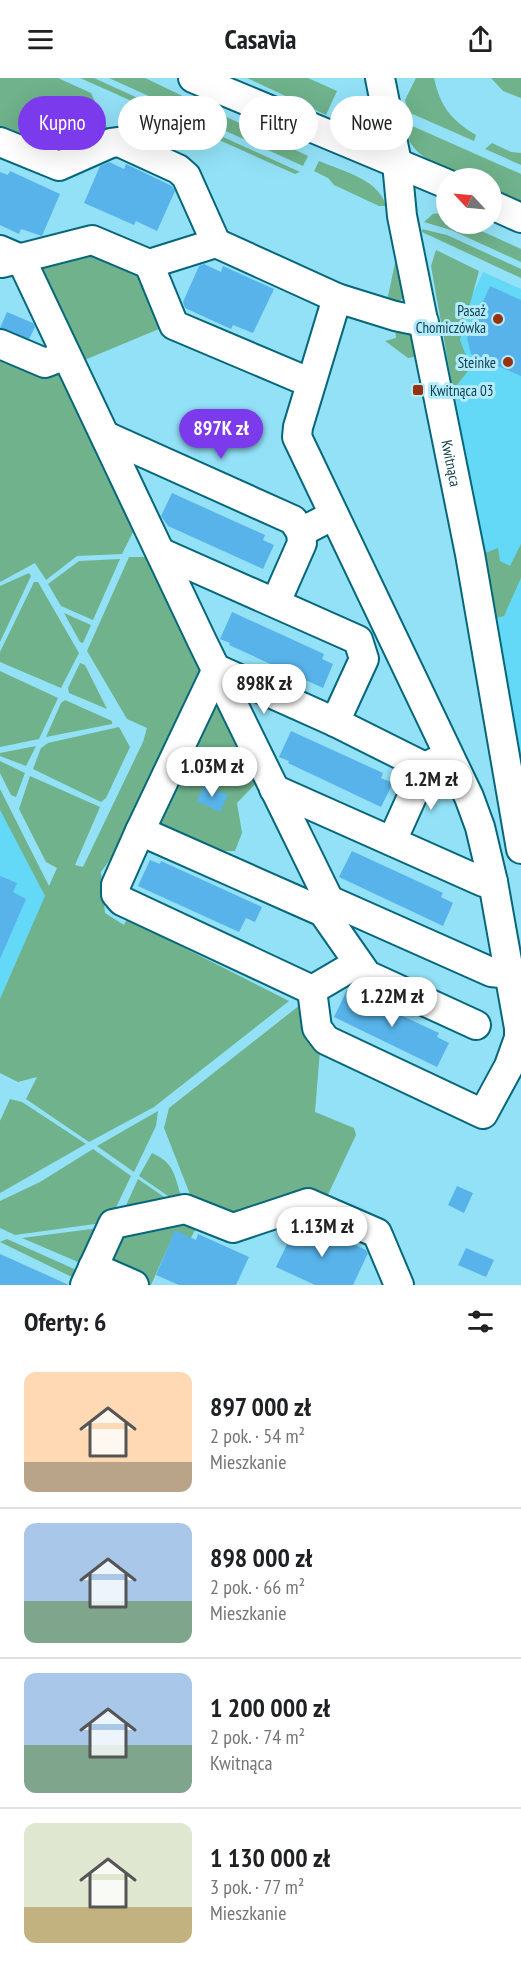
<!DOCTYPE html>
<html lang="pl">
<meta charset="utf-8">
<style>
body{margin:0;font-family:"PT Sans Narrow",sans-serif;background:#f2f2f2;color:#202124;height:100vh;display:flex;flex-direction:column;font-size:22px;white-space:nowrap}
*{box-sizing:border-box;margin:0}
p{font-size:20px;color:#757577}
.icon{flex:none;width:33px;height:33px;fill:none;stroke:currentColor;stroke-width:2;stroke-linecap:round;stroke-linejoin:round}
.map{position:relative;height:1207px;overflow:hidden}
.sheet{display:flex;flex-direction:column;background:#fff;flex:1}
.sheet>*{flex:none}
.hud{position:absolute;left:18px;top:18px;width:486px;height:54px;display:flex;gap:12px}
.needle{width:39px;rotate:296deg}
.controls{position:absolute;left:436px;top:90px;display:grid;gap:12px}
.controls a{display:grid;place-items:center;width:66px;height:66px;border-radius:50%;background:#fff;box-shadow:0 6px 24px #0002;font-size:30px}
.price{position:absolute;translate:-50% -51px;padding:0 14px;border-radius:21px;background:#fff;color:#222;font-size:20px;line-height:39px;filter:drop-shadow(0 2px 3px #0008)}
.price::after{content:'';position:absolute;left:50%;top:36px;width:18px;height:14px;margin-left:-9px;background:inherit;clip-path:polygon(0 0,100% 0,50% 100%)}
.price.selected{background:#7c3aed;color:#fff}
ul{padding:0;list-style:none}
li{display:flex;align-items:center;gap:18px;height:150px;padding:0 24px}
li+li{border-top:2px solid #e0e0e0}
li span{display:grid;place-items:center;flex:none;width:168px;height:120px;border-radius:12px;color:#555}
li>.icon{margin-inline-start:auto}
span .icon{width:72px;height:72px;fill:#fffc;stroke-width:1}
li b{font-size:26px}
h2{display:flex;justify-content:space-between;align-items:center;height:72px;padding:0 24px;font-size:26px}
.pill{padding:0 21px;border-radius:27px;background:#fff;box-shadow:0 6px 24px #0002;font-size:21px;line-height:54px}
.pill.selected{background:#7c3aed;color:#fff}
header{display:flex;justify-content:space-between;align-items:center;height:78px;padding:0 24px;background:#fff;font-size:27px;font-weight:600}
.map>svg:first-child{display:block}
</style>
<header><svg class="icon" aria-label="menu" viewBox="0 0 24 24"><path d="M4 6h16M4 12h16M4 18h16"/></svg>Casavia<svg class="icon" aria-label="share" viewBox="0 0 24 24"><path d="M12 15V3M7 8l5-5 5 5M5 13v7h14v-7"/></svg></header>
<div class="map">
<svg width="521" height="1207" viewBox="0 0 521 1207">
<rect width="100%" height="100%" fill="#93e1f7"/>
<!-- built -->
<path fill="#63d9f7" d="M483 194 521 211V680L444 275Z
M0 732 46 818 0 921Z"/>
<!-- green -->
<path fill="#6fb28b" d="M0 0H58L91 15 109 54 84 69 70 66 46 76 0 57Z
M80 0H94L300 94 295 96Z
M109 0H145L308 78 303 88Z
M247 0H308L337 13 326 37Z
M416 0H434C440 28 451 42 476 57L474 63 408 34 405 22Z
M491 0H521V20L503 13Z
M352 20 372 29 364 39 355 44 336 42 345 23Z
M401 43 521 96V125L492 111V100C454 100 409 83 401 43Z
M492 65 511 74 521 75V87L485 71Z
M319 83C342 93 379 101 386 128H379L334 107 328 100 314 93Z
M440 135 447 137V146H466L521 171V184L451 152 424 144 433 136Z
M422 151 447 157 521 191V200L422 154Z
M91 166 145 192 166 248 75 286 34 195Z
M436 172 479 193 460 262 468 283 465 290 468 293 453 312 431 188Z
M396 180 404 218 397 227 386 228Z
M384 244 404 248 416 259 412 262 419 278 408 280 385 263 396 260 395 251 384 250Z
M0 274 65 294 139 442 122 476 77 478 46 502 35 485 0 504Z
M521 466V500L504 538 495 540 485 475 498 470 500 483 510 488Z
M129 479H156L261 700 237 725 242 755 235 773H217L129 755 101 794 105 835 124 847 127 841 289 923 154 1029 89 1064 26 1021 37 999 18 1004 0 995V921L45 818 0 732V711L49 808 57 790 46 784 19 731 30 698 100 729 75 787 83 789 143 664 147 650 127 641 87 573Z
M120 481 93 542 61 528 48 506 79 483Z
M29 495 31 498 0 564V508Z
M34 504H38L79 575 61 610 0 584V574Z
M64 535 91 547 83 565 80 564Z
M80 585 85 587 107 631 69 615 68 610Z
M0 593 58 620 39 661 0 669Z
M65 622 112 643V646L46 659 61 625Z
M119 649 130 669 106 720 101 724 33 691 41 670 48 665Z
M36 668 26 688 0 678V675Z
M0 683 25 695 16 719 11 717 0 695Z
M305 923 321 960 315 1034 354 1050 356 1057 324 1125 234 1146 193 1124 164 1050 169 1030Z
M10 1021 22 1024 86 1066 0 1115V1043Z
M158 1033 156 1048 134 1094 97 1068Z
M93 1071 131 1098 109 1144 15 1157 0 1150V1123L40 1104Z
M152 1075C174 1085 174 1096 181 1118L174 1122 139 1098Z
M138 1101 170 1123 123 1134Z
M200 1142 191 1160 175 1153 151 1207 112 1187 109 1171 117 1152Z
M107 1149 85 1187 22 1160Z
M7 1161 81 1194 78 1202 0 1164Z"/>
<!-- building -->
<path fill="#57b3ea" d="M109 84 124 91 126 86 172 108 175 113 157 153 136 143 134 147 84 125 100 88Z
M10 93 60 116 42 158 21 151 19 156 0 147V94L8 97Z
M204 186 221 194 223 188 274 211 253 255 233 247 231 251 185 230 183 224 199 188Z
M490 208 521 222V298L471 276 467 260Z
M7 234 33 245 35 249 29 261 0 250Z
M172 415 265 457 263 462 274 467 263 491 168 448 161 438Z
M232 534 324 576 322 581 333 586 323 610 229 567 230 565 220 561Z
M291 653 383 695 381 700 393 705 381 729 288 685 289 683 279 679Z
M204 707 228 717 220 734 197 723Z
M352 773 443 815 441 819 453 825 443 848 339 799Z
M150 782 160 786 161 783 262 829 255 844 246 840 239 854 138 808Z
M0 798 17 805 13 814 26 821 0 881Z
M347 912 439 955 437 959 449 965 437 989 334 939Z
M457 1108 473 1115 464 1135 448 1127Z
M297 1146 316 1155 318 1150 366 1172 368 1175 353 1207H315L276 1189Z
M175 1152 196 1162 198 1156 249 1179 236 1207H179L156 1197Z
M466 1170 494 1182 486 1199 458 1187Z
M0 1176 69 1207H0Z"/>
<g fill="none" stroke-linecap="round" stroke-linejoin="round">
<defs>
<g id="minor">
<path d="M193 0 447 106"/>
<path id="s1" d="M380 0 397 85 402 138 470 476 521 771"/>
<path d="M0 64 59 88 111 65 119 64 178 91 186 98 216 165"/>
<path d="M492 127 521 140"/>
<path d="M0 172 21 181 202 563 329 822 323 834"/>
<path d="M2 185 92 162 149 186 216 165 337 220"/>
<path d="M149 186 174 247 311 305"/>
<path d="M0 266 45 285 66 277"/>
<path d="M106 358 293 442 301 454 334 437"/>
<path d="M162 475 358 562 364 581 335 644"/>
<path d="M276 524 302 465 301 454"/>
<path d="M274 711 483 804H493"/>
<path d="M140 753 217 591 335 644 423 688H427L448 678"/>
<path d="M392 763 419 703 423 688"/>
<path d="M329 822 491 894 510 896"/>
<path d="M358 885 312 912 122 823 116 816V807L140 753 323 834 367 897 476 947"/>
<path d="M312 912 317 950 326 962 483 1036 509 988 519 960V950L493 804 480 749 469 719 297 359 298 349 337 220 395 238 424 244"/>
<path d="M93 1189 134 1207"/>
<path d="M85 1207 113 1146 185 1131 233 1150 308 1125 377 1155 399 1207"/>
</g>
</defs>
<!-- minor casing -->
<use href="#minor" stroke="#07677a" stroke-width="32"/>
<!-- minor -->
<use href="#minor" stroke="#fff" stroke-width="28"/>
</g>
<!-- markers -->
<g fill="#98310e" stroke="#b2ebfc" stroke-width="2">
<circle cx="498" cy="241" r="6"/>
<circle cx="508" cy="284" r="6"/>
<rect x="412" y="306" width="12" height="12" rx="3"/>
</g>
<g text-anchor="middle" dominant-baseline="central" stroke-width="6" stroke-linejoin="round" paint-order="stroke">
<!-- poi labels -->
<g font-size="15" fill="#0f3d48" stroke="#b2ebfc" text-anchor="end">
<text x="486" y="232">Pasaż<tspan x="486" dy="17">Chomiczówka</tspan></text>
<text x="496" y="284">Steinke</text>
<text x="430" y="312" text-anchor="start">Kwitnąca 03</text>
</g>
<!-- street labels -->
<g font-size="15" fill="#0f3d48" stroke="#b2ebfc">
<text stroke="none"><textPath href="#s1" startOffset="392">Kwitnąca</textPath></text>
</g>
</g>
</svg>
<div class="controls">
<a><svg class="needle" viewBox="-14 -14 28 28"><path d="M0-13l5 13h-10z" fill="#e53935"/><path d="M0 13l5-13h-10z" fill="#757577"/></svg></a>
</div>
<b class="price selected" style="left:221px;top:382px">897K zł</b>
<b class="price" style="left:264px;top:637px">898K zł</b>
<b class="price" style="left:212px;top:720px">1.03M zł</b>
<b class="price" style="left:431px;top:733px">1.2M zł</b>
<b class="price" style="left:392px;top:950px">1.22M zł</b>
<b class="price" style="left:322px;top:1180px">1.13M zł</b>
<div class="hud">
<a class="pill selected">Kupno</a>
<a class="pill">Wynajem</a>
<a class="pill">Filtry</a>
<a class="pill">Nowe</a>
</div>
</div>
<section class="sheet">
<h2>Oferty: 6<svg class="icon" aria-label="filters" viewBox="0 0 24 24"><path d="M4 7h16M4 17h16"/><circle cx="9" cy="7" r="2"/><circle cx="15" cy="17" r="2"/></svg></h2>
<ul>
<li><span style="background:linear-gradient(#ffd9b3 75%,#b9a48a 0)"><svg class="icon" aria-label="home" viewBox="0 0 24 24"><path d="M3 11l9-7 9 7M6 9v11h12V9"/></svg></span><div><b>897 000 zł</b><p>2 pok. · 54 m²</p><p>Mieszkanie</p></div></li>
<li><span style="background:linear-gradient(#a9c7e8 65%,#7fa58c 0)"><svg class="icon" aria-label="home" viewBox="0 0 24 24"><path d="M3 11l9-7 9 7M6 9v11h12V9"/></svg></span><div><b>898 000 zł</b><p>2 pok. · 66 m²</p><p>Mieszkanie</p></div></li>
<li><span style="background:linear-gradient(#a9c7e8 60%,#7fa58c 0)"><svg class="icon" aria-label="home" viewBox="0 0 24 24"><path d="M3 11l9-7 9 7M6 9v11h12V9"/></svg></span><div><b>1 200 000 zł</b><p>2 pok. · 74 m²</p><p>Kwitnąca</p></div></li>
<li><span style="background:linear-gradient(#dfe7d0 70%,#c2b280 0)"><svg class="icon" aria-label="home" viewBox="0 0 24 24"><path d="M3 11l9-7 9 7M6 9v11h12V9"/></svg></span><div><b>1 130 000 zł</b><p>3 pok. · 77 m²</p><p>Mieszkanie</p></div></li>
</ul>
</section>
